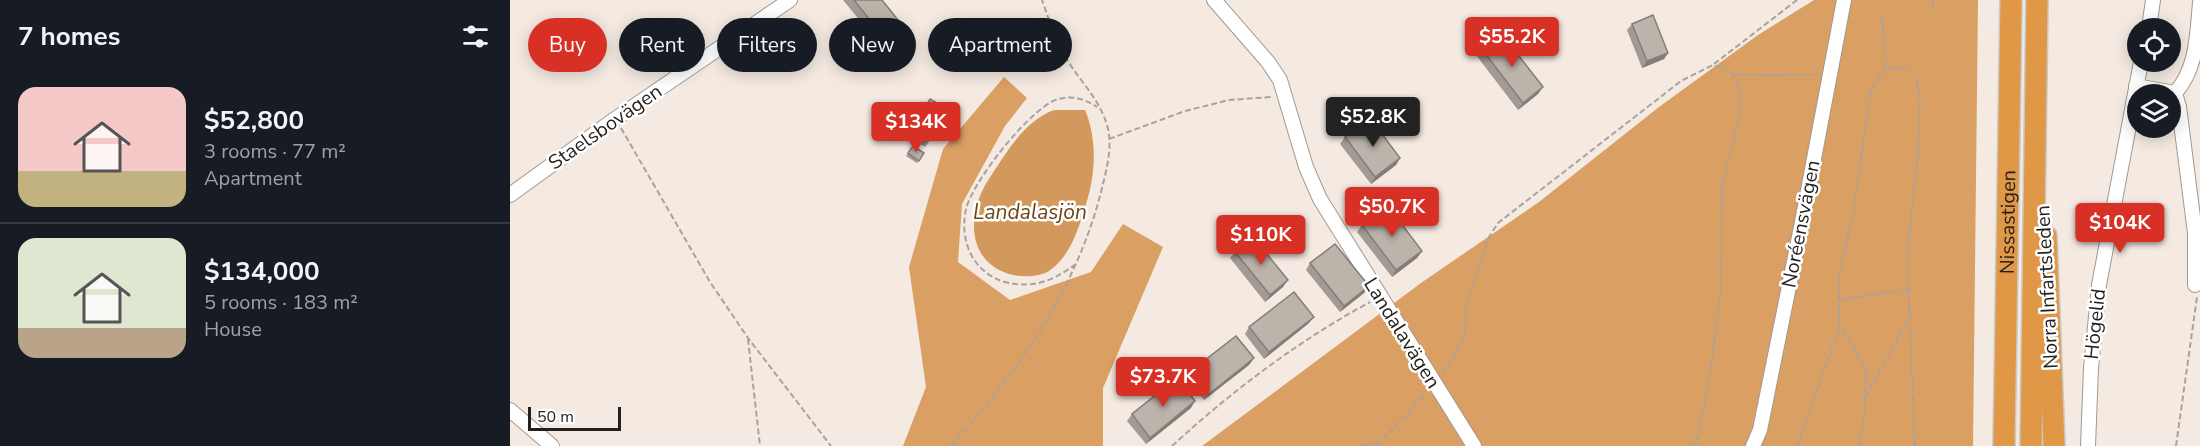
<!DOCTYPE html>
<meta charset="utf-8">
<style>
body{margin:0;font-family:"Nunito Sans",sans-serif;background:#242831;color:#f1f3f6;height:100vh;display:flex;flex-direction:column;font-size:22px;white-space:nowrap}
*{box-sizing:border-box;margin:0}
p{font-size:20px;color:#9ea1a6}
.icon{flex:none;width:33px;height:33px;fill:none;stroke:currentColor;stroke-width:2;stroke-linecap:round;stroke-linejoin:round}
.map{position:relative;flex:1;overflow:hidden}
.panel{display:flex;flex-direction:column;background:#171b24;width:510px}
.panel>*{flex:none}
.banner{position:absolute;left:18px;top:18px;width:570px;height:54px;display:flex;gap:12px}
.fabs{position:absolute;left:1617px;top:18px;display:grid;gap:12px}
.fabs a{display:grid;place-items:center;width:54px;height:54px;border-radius:50%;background:#171b24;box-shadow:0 3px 15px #0003;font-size:30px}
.scale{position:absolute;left:18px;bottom:15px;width:93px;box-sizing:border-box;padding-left:6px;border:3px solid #221f1c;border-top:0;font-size:16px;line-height:21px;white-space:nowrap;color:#221f1c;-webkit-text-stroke:4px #fff;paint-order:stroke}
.price{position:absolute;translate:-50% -51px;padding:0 14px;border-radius:6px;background:#d93025;color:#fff;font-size:20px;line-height:39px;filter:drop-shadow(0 2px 3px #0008)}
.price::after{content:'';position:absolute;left:50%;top:36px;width:18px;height:14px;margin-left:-9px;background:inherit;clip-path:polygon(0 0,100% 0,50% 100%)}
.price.selected{background:#222;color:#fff}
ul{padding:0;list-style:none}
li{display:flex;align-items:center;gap:18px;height:150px;padding:0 18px}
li+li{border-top:2px solid #363941}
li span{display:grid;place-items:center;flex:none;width:168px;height:120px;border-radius:18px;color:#555}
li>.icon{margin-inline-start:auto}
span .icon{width:72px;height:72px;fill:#fffc;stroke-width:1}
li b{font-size:26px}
h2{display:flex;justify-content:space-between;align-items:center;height:72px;padding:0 18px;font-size:26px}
.pill{padding:0 21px;border-radius:27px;background:#171b24;box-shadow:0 3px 15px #0003;font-size:21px;line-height:54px}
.pill.selected{background:#d93025;color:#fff}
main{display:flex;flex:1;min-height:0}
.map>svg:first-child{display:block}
</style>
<main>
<section class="panel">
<h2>7 homes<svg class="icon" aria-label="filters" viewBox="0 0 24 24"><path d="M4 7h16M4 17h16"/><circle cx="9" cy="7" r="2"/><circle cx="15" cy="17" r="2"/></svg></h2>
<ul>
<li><span style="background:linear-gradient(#f6c9c9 70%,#c2b280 0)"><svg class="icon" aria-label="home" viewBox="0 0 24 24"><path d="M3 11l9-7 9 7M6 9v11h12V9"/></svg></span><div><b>$52,800</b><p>3 rooms · 77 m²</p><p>Apartment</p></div></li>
<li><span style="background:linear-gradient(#dfe7d0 75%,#b9a48a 0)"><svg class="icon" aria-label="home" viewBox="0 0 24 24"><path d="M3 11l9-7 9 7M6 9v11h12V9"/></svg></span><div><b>$134,000</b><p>5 rooms · 183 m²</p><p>House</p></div></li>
</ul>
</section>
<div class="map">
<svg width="1690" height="446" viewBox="0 0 1690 446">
<rect width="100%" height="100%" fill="#f4eae2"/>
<!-- forest -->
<path fill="#da9f62" d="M1304 0H1468L1463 446H692L911 283 1029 202 1149 107 1248 35Z
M494 77 517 98 495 126 452 204 448 262 500 300 581 272 613 224 653 247 593 388V446H393L416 387 399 267 433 149Z"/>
<!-- water -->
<path fill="#d3985b" d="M544 110H575C587 138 586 174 576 204 569 227 561 256 539 271 529 277 514 277 503 275 456 264 456 213 479 179 496 153 514 121 544 110Z"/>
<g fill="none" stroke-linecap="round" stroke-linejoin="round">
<defs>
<path id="minor" d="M704 0 758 62 770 80 796 167 810 199 964 446
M1639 28 1643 0
M1626 86 1665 93 1669 107 1685 233V285
M1665 93C1687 69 1687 35 1690 3
M0 195 105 119 280 0
M0 410 42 446
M1243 446 1250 430 1293 217 1334 0
M1578 446 1581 368 1589 285 1631 62"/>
<g id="highway">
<path d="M1536 236 1544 446"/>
<path id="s1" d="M1494 446 1501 0"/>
<path d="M1521 446 1527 0"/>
</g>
</defs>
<!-- minor casing -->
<use href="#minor" stroke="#a19990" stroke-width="16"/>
<!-- highway casing -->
<use href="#highway" stroke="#cac9c9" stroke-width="24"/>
<!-- path -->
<path stroke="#aaa39d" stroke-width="2" stroke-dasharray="6 3" stroke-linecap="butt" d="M1423 0V12
M1372 16 1376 68
M1621 53 1626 26
M1204 64 1287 0
M1223 75H1307
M111 128 200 282 238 338 321 446
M599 139 675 111 719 100 761 97
M566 264C543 281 523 289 495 282 463 273 449 241 456 209 463 181 520 108 548 99 563 95 575 99 587 107
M1329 300 1400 289
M238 339 250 446
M933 373 955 337 956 307 979 237 988 223 1171 81 1203 65 1219 70 1230 86V115L1212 185 1211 286 1202 360 1186 446
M1355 398 1400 316
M441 446C508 372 568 287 592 188 597 168 603 145 597 125 589 98 568 79 554 55 544 38 539 19 532 0
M662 446C722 391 788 341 860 302
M853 446 871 440
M867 446 916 393
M1179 446 1187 436
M1287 446 1330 327
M1349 446 1354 418 1356 369 1329 324V276L1343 214 1361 90 1376 68 1401 69
M1405 446 1397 252 1408 156 1410 101 1406 76
M1666 446 1687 297"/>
<!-- minor -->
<use href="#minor" stroke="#fff" stroke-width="14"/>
<!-- highway -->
<use href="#highway" stroke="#e19846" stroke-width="21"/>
</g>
<!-- wall -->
<path fill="#a29a93" d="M333 0H372L400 35 396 41 378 55Z
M1122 24 1158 53 1154 59 1132 68 1117 30Z
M971 48 1033 87 1028 94 1008 110 966 55Z
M420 99V140L415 147 397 136Z
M835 137 890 158 886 165 861 184 830 144Z
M403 146 414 153 407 163 396 156Z
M903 207 928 210 925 215 910 226 900 212Z
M852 225 912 251 907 258 882 277 847 232Z
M725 252 773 287 755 302 720 258Z
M800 263 859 286 854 293 830 312 796 270Z
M799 323 754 359 735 334 739 327Z
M744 358 739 365 694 400 676 378 681 371Z
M681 408 636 444 617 421 622 414Z"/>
<!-- shaded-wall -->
<path fill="#847d78" d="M400 35 396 41 378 55 383 49Z
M1158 53 1154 59 1132 68 1137 61Z
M1033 87 1028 94 1008 110 1013 103Z
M890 158 886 165 861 184 865 177Z
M928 210 925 215 910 226 914 221Z
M912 251 907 258 882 277 886 270Z
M778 280 773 287 755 302 760 295Z
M859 286 854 293 830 312 834 306Z
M804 317 799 323 754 359 759 352Z
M744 358 739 365 694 400 699 394Z
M685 401 681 408 636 444 640 438Z"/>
<!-- building -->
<path fill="#bcb3ab" stroke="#847d78" stroke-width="1.5" d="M344 0H372L400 35 383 49Z
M1143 15 1158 53 1137 61 1122 24Z
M991 33 1033 87 1013 103 971 48Z
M420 99 439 110 420 140 402 129Z
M860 118 890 158 865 177 835 137Z
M403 146 414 153 409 161 398 153Z
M918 196 928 210 914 221 903 207Z
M878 206 912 251 886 270 852 225Z
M743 237 778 280 760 295 725 252Z
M825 244 859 286 834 306 800 263Z
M784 292 804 317 759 352 739 327Z
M726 336 744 358 699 394 681 371Z
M667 378 685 401 640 438 622 414Z"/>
<g text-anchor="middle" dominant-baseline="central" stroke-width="5" stroke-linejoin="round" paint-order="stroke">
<!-- street labels -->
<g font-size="20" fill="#221f1c" stroke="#fff">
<text transform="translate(95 127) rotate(-35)">Staelsbovägen</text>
<text stroke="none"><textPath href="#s1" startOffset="224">Nissastigen</textPath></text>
<text transform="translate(1291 224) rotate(-79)">Noréensvägen</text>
<text transform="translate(1537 287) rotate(-93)">Norra Infartsleden</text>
<text transform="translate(1585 324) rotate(-84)">Högelid</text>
<text transform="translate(892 333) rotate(58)">Landalavägen</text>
</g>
<!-- water labels -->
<g font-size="21" font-style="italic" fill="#6d4517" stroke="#fff">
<text x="520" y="212">Landalasjön</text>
</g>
</g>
</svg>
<div class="fabs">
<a><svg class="icon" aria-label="locate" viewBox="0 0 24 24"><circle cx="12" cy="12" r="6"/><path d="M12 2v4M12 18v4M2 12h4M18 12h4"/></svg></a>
<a><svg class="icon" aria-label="layers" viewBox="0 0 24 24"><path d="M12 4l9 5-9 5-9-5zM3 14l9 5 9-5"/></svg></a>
</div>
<div class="scale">50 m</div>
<b class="price" style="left:1002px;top:68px">$55.2K</b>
<b class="price selected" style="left:863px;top:148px">$52.8K</b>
<b class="price" style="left:406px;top:153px">$134K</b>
<b class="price" style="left:882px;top:238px">$50.7K</b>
<b class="price" style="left:1610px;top:254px">$104K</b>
<b class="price" style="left:751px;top:266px">$110K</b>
<b class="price" style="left:653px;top:408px">$73.7K</b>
<div class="banner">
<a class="pill selected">Buy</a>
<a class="pill">Rent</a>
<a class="pill">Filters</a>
<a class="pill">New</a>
<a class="pill">Apartment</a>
</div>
</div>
</main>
